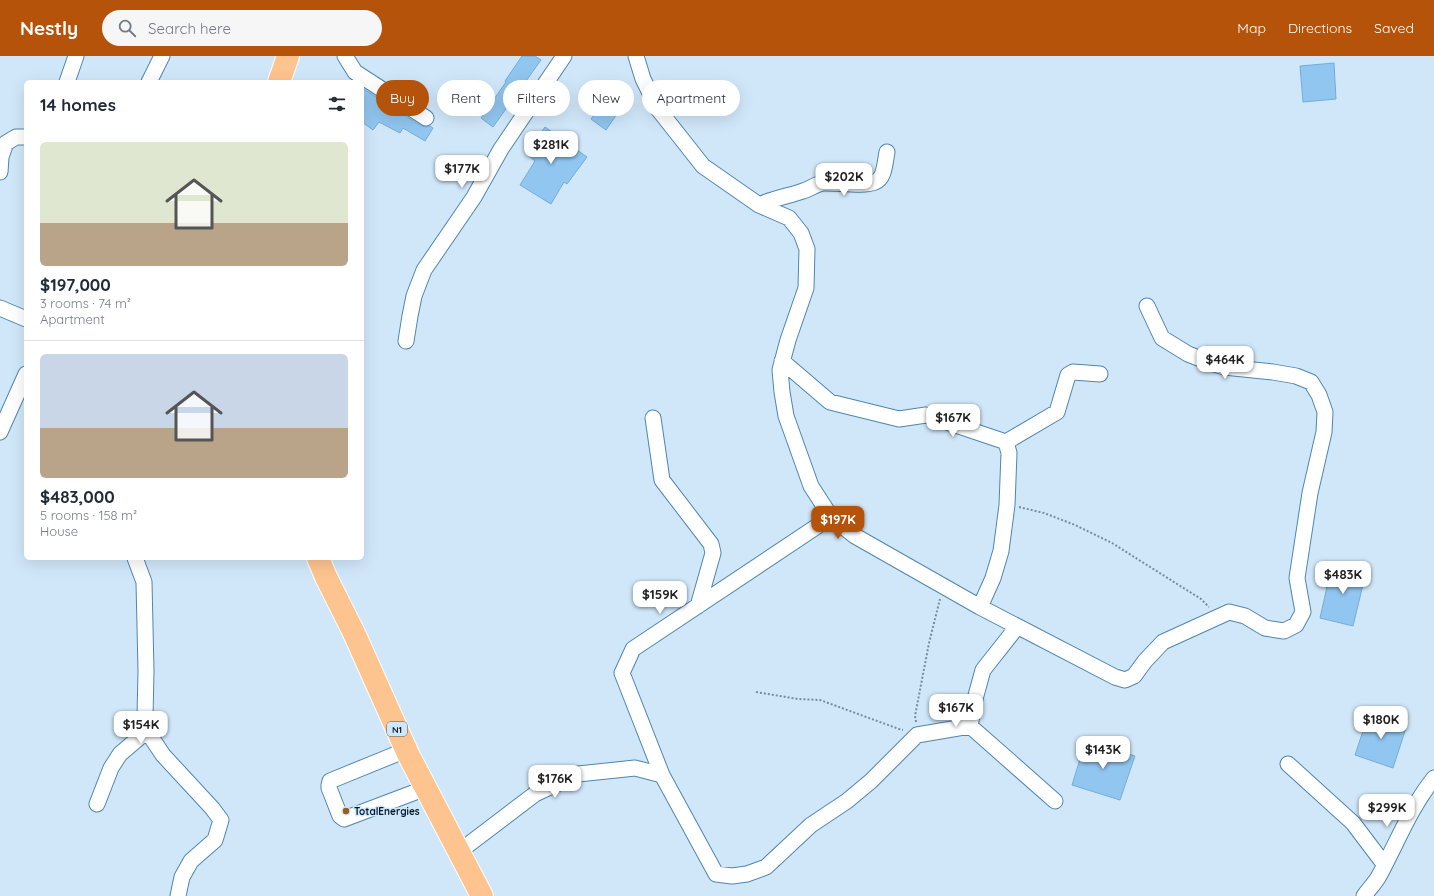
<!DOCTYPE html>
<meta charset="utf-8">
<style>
body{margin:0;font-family:Quicksand,sans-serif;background:#f6f6f7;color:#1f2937;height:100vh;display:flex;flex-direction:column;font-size:15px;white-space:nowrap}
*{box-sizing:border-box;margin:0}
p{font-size:13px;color:#747a83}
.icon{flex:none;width:22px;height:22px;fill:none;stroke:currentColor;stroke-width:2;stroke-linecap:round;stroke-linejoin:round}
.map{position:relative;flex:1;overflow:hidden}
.side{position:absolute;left:24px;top:24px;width:340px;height:480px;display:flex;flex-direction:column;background:#fff;border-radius:6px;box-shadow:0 4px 16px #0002}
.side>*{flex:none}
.hud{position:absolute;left:376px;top:24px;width:380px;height:36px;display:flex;gap:8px}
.price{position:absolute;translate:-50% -34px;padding:0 9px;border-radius:8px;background:#fff;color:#222;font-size:13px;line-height:26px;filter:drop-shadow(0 1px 2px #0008)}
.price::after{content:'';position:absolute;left:50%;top:24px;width:12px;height:9px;margin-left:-6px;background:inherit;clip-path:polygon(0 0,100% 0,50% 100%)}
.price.active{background:#b45309;color:#fff}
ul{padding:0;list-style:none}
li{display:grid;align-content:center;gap:8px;height:212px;padding:0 16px}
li+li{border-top:1px solid #e0e1e3}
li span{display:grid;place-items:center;height:124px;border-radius:6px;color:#555}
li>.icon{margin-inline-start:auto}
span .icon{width:72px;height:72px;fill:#fffc;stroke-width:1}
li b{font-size:17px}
h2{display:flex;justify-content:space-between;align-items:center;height:48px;padding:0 16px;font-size:17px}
.pill{padding:0 14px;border-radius:18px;background:#fff;box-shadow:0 4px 16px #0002;font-size:14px;line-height:36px}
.pill.active{background:#b45309;color:#fff}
header{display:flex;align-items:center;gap:24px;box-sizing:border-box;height:56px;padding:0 20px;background:#b45309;color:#fff}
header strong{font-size:19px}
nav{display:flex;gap:22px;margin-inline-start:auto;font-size:14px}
.search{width:280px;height:36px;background:#f6f6f7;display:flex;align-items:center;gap:10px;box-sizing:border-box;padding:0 14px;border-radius:22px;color:#747a83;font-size:15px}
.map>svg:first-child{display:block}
</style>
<header>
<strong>Nestly</strong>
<div class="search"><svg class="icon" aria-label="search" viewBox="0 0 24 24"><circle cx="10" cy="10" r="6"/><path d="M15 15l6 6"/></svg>Search here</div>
<nav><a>Map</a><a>Directions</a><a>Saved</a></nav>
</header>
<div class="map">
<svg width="1434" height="840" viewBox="0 0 1434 840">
<rect width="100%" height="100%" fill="#d0e7fa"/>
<!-- building -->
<path fill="#91c6f0" stroke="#74acd8" d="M522 0H535L541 4 493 71 481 62 506 26 505 25Z
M1334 7 1336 43 1303 46 1300 10Z
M362 32 421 70 426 71 430 70 433 72 425 85 403 72 400 77 379 66 373 74 362 66Z
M611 35 626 45 606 74 591 63Z
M545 71 587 101 567 128 564 126 551 148 520 129 535 105 526 98Z
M1332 508 1366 516 1353 570 1320 562Z
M1369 657 1407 669 1393 712 1355 699Z
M1086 684 1135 700 1120 744 1072 729Z"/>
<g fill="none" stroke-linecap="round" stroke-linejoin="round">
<defs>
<path id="minor" d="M345 0 355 16 426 62
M636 0 643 23 658 53 703 110 759 149 789 162 801 177 807 193 806 232 788 284 780 314 782 336 786 360 811 430 831 461 855 480 980 551 1115 621 1125 624 1134 620 1145 605 1163 586 1229 556 1245 560 1265 572 1284 575 1296 569 1303 556 1297 522 1310 437 1324 376 1325 356 1319 339 1311 326 1296 320 1273 316 1224 311 1211 307 1188 298 1162 282 1147 250
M67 26 76 0
M149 26 162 0
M0 116 1 101 6 87 16 81H26
M759 149C774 142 789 140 803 135 810 133 816 128 823 127 837 126 863 131 875 126 885 123 885 105 887 96
M0 252 26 263
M406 285 410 260 414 240 424 214 474 141 501 93 564 0
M782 305 830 346 899 363 926 359 1006 386 1009 397 1007 449 1001 495 993 522 980 551
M653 362 662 424 711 488 713 497 698 550
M0 376 26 318
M1006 386 1057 356 1068 319 1073 316 1100 318
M831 461 633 593 622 617 662 719 716 818 732 820 747 818 766 811 811 769 847 745 871 725 917 679 970 670
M135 502 144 526 146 615 145 661 147 675 163 699 212 752 221 764 215 784 191 805 182 821 178 840
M1017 571 983 614 975 643 970 670 1055 745
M406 694 330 725 329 729V732L340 760 344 763 426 732
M1288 708 1353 767 1384 808
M97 748 111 712 120 698 147 675
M460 795 535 738 578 718 635 712 662 719
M1364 840C1369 833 1375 827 1379 820 1397 787 1410 752 1434 722"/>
<path id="highway" d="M279 26 288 0
M318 502 326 521 354 577 408 698 482 840"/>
</defs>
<!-- minor casing -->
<use href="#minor" stroke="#4f86b0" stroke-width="17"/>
<!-- highway casing -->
<use href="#highway" stroke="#fff" stroke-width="24"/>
<!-- path -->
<path stroke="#758c9e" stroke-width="2" stroke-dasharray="2 2" stroke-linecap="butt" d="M1019 451 1044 457 1075 469 1112 487 1201 543 1209 551
M756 636 798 643 820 644 899 673 903 674
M916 666 915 660 929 587 940 543"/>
<!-- minor -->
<use href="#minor" stroke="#fff" stroke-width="15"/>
<!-- highway -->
<use href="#highway" stroke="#fec48f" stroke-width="22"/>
</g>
<!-- markers -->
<circle fill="#995e1e" stroke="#d0e7fa" stroke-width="1.5" cx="346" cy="755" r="4"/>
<g text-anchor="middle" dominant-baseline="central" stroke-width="3" stroke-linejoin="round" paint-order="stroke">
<!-- shield labels -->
<rect fill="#d0e7fa" stroke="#405868" stroke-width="1" x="387" y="666" width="20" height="14" rx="3"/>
<g font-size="9" font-weight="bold" fill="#031a2a">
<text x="397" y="673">N1</text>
</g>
<!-- poi labels -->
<g font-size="10" font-weight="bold" fill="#031a2a" stroke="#d0e7fa" text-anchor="start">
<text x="354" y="755">TotalEnergies</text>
</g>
</g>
</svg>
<b class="price" style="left:551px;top:109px">$281K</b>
<b class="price" style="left:462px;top:133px">$177K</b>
<b class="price" style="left:844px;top:141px">$202K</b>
<b class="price" style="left:1225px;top:324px">$464K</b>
<b class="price" style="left:953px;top:382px">$167K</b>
<b class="price active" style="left:838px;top:484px">$197K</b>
<b class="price" style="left:1343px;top:539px">$483K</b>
<b class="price" style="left:660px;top:559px">$159K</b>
<b class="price" style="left:956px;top:672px">$167K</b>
<b class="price" style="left:1381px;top:684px">$180K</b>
<b class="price" style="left:141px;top:689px">$154K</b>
<b class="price" style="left:1103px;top:714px">$143K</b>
<b class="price" style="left:555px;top:743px">$176K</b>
<b class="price" style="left:1387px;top:772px">$299K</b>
<div class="hud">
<a class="pill active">Buy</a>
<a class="pill">Rent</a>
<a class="pill">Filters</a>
<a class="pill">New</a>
<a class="pill">Apartment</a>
</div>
<section class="side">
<h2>14 homes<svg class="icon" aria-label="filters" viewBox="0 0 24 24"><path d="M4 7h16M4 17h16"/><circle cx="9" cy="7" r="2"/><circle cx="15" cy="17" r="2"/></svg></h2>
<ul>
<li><span style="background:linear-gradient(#dfe7d0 65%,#b9a48a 0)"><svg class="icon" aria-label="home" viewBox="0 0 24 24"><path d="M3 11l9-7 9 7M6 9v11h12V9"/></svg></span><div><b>$197,000</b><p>3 rooms · 74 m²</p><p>Apartment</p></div></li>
<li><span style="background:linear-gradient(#c9d6e8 60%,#b9a48a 0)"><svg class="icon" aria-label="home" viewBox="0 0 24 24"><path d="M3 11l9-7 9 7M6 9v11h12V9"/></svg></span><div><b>$483,000</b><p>5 rooms · 158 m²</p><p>House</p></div></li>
</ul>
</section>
</div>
